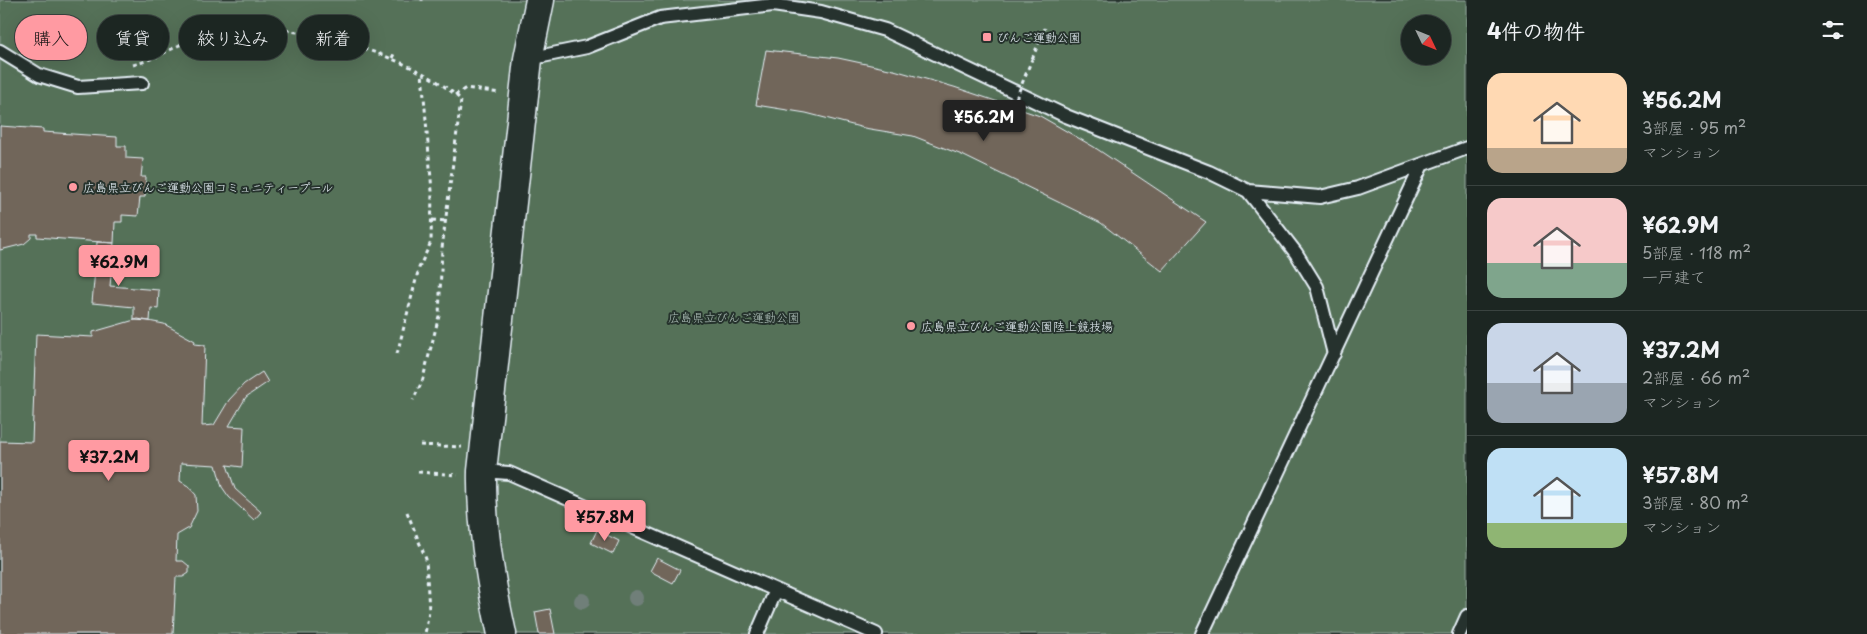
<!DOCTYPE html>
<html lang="ja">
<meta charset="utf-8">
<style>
body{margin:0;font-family:"Playpen Sans","Klee One",sans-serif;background:#252e2a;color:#f1f3f6;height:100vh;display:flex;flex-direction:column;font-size:19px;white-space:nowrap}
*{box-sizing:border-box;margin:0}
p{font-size:16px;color:#a0a5a5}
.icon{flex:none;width:28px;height:28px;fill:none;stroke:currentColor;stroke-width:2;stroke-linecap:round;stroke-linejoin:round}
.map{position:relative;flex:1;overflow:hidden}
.side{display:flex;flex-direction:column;background:#1c2622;width:400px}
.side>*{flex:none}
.top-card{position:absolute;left:15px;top:15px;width:475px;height:45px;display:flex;gap:10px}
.needle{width:32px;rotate:133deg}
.fabs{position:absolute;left:1401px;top:15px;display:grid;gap:10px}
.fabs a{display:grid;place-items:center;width:50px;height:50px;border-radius:50%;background:#1c2622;box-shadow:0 5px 20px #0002,0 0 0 1px #3a4340;font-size:25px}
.price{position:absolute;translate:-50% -42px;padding:0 11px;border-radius:5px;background:#ff9aa2;color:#111;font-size:16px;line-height:32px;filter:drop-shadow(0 1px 2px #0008)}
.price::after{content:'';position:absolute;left:50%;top:30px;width:15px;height:11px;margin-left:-8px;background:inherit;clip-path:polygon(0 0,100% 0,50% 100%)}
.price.selected{background:#222;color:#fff}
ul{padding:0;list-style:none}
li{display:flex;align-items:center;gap:15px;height:125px;padding:0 20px}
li+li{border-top:1px solid #3a4340}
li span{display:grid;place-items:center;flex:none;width:140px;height:100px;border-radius:15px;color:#555}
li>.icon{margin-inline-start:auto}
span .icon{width:60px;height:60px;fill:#fffc;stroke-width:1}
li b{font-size:21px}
h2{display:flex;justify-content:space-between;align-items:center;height:60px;padding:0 20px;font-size:21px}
.tag{padding:0 18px;border-radius:22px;background:#1c2622;box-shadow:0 5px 20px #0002,0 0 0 1px #3a4340;font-size:18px;line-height:45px}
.tag.selected{background:#ff9aa2;color:#111}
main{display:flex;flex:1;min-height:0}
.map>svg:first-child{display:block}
</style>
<main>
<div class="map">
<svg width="1467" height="634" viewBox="0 0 1467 634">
<rect width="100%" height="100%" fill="#26332d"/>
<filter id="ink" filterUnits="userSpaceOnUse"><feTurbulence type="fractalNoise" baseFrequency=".02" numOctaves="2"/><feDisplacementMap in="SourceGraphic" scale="10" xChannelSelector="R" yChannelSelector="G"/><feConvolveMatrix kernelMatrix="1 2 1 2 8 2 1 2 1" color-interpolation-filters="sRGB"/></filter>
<g filter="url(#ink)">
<!-- green -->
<path fill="#547159" stroke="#9eb1a8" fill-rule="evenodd" d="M0 0H1467V634H0ZM1410 24H1442V56H1410Z"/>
<!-- building -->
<path fill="#71665a" stroke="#e8f1f8" d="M766 50 838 58 894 70 954 87 1040 116 1094 147 1206 222 1162 271 1101 223 962 155 913 136 864 128 806 113 756 105Z
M0 126 43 129V132L117 137V146H126V158L143 159 141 177H146L145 197H140L138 216 122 215V222H115L114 243 37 237V234H31V238L24 244 0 250Z
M97 242 114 243 110 286 159 290 158 309 151 308 150 321 134 320V307L92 303 95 270 88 264 89 257H96Z
M138 319 164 324 195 341 194 344 205 345 202 426 214 425 229 400 244 384 262 372 268 382 246 397 229 426 244 427 242 467 227 465 235 489 261 512 254 520 229 497 222 487 216 465 181 463 180 481 188 486 196 495 197 511 189 528 177 535 176 561H183L189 566V573L183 577H176L173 634H0V441L32 442 36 334 93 337V332Z
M597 530 619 541 613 554 591 543Z
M657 558 680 570 673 583 650 571Z
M550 609 555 634H539L535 612Z"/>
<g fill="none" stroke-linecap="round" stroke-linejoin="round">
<defs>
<path id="lane" d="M0 51 39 75 78 87 142 83
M528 59 587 47 660 18 773 5 821 12 885 30 1066 116 1209 172 1248 191 1320 197 1358 188 1467 148
M1248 191 1296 253 1317 287 1334 354
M482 471 509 473 876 634
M757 634 776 590
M1202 634 1421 167
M1459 634 1467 616"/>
<path id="secondary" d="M502 634C490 580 481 526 482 471L528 59 540 0"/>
</defs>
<!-- lane casing -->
<use href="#lane" stroke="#e8f1f8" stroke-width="16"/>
<!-- secondary casing -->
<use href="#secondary" stroke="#e8f1f8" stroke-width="31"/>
<!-- path -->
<path stroke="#e8f1f8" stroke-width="3" stroke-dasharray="4 4" stroke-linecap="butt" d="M422 1V0
M392 58 395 52
M1032 59 1045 28
M133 65C160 58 184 40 210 32 273 14 415 54 461 100L442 248 439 316 422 382 413 400
M455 95 466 88 500 93
M432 220 446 221
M397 354 419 268 431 242 432 191 422 73
M420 445 462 447
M418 472 458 475
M407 512 426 559 429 611 425 634"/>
<!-- lane -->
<use href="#lane" stroke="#26332d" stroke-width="12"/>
<!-- secondary -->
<use href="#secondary" stroke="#26332d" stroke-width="28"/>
<!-- path-bridge -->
<path stroke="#e8f1f8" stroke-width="3" stroke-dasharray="4 4" stroke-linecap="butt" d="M1013 106 1032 59"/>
</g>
<!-- trees -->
<g fill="#707f79">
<circle cx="636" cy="598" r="8"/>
<circle cx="582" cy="601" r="8"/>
</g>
</g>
<!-- markers -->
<g fill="#ff9aa2" stroke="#26332d" stroke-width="2">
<rect x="982" y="32" width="10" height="10" rx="2.5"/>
<circle cx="73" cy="187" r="5"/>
<circle cx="911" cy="326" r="5"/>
</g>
<g text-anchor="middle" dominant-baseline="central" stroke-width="4" stroke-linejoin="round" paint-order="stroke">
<!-- poi labels -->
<g font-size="12" fill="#e8f1f8" stroke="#26332d" text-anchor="start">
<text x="997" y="37">びんご運動公園</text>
<text x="83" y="187">広島県立びんご運動公園コミュニティープール</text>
<text x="921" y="326">広島県立びんご運動公園陸上競技場</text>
</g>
<!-- park labels -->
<g font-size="12" fill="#adbeb8" stroke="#26332d">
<text x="734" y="317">広島県立びんご運動公園</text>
</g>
</g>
</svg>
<div class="fabs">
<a><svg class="needle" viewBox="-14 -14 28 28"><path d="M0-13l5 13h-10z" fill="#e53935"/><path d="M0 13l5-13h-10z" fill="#a0a5a5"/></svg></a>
</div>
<b class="price selected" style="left:984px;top:142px">¥56.2M</b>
<b class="price" style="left:119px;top:287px">¥62.9M</b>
<b class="price" style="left:109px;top:482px">¥37.2M</b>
<b class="price" style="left:605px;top:542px">¥57.8M</b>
<div class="top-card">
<a class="tag selected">購入</a>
<a class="tag">賃貸</a>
<a class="tag">絞り込み</a>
<a class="tag">新着</a>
</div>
</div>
<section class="side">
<h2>4件の物件<svg class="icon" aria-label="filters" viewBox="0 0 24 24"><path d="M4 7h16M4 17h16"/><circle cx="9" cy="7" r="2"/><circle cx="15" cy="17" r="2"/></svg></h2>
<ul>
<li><span style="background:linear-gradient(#ffd9b3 75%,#b9a48a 0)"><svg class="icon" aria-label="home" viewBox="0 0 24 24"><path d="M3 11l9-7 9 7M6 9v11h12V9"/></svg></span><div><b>¥56.2M</b><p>3部屋 · 95 m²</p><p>マンション</p></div></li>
<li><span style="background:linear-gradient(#f6c9c9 65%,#7fa58c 0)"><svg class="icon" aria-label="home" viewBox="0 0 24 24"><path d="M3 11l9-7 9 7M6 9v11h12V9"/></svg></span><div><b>¥62.9M</b><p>5部屋 · 118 m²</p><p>一戸建て</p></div></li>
<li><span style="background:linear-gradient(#c9d6e8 60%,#9aa5b1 0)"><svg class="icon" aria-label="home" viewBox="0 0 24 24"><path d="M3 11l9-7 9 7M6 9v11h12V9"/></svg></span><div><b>¥37.2M</b><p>2部屋 · 66 m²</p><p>マンション</p></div></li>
<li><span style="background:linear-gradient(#bfe0f5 75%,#8fb573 0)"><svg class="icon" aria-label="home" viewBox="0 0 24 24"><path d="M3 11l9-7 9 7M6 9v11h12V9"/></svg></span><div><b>¥57.8M</b><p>3部屋 · 80 m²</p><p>マンション</p></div></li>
</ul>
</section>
</main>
